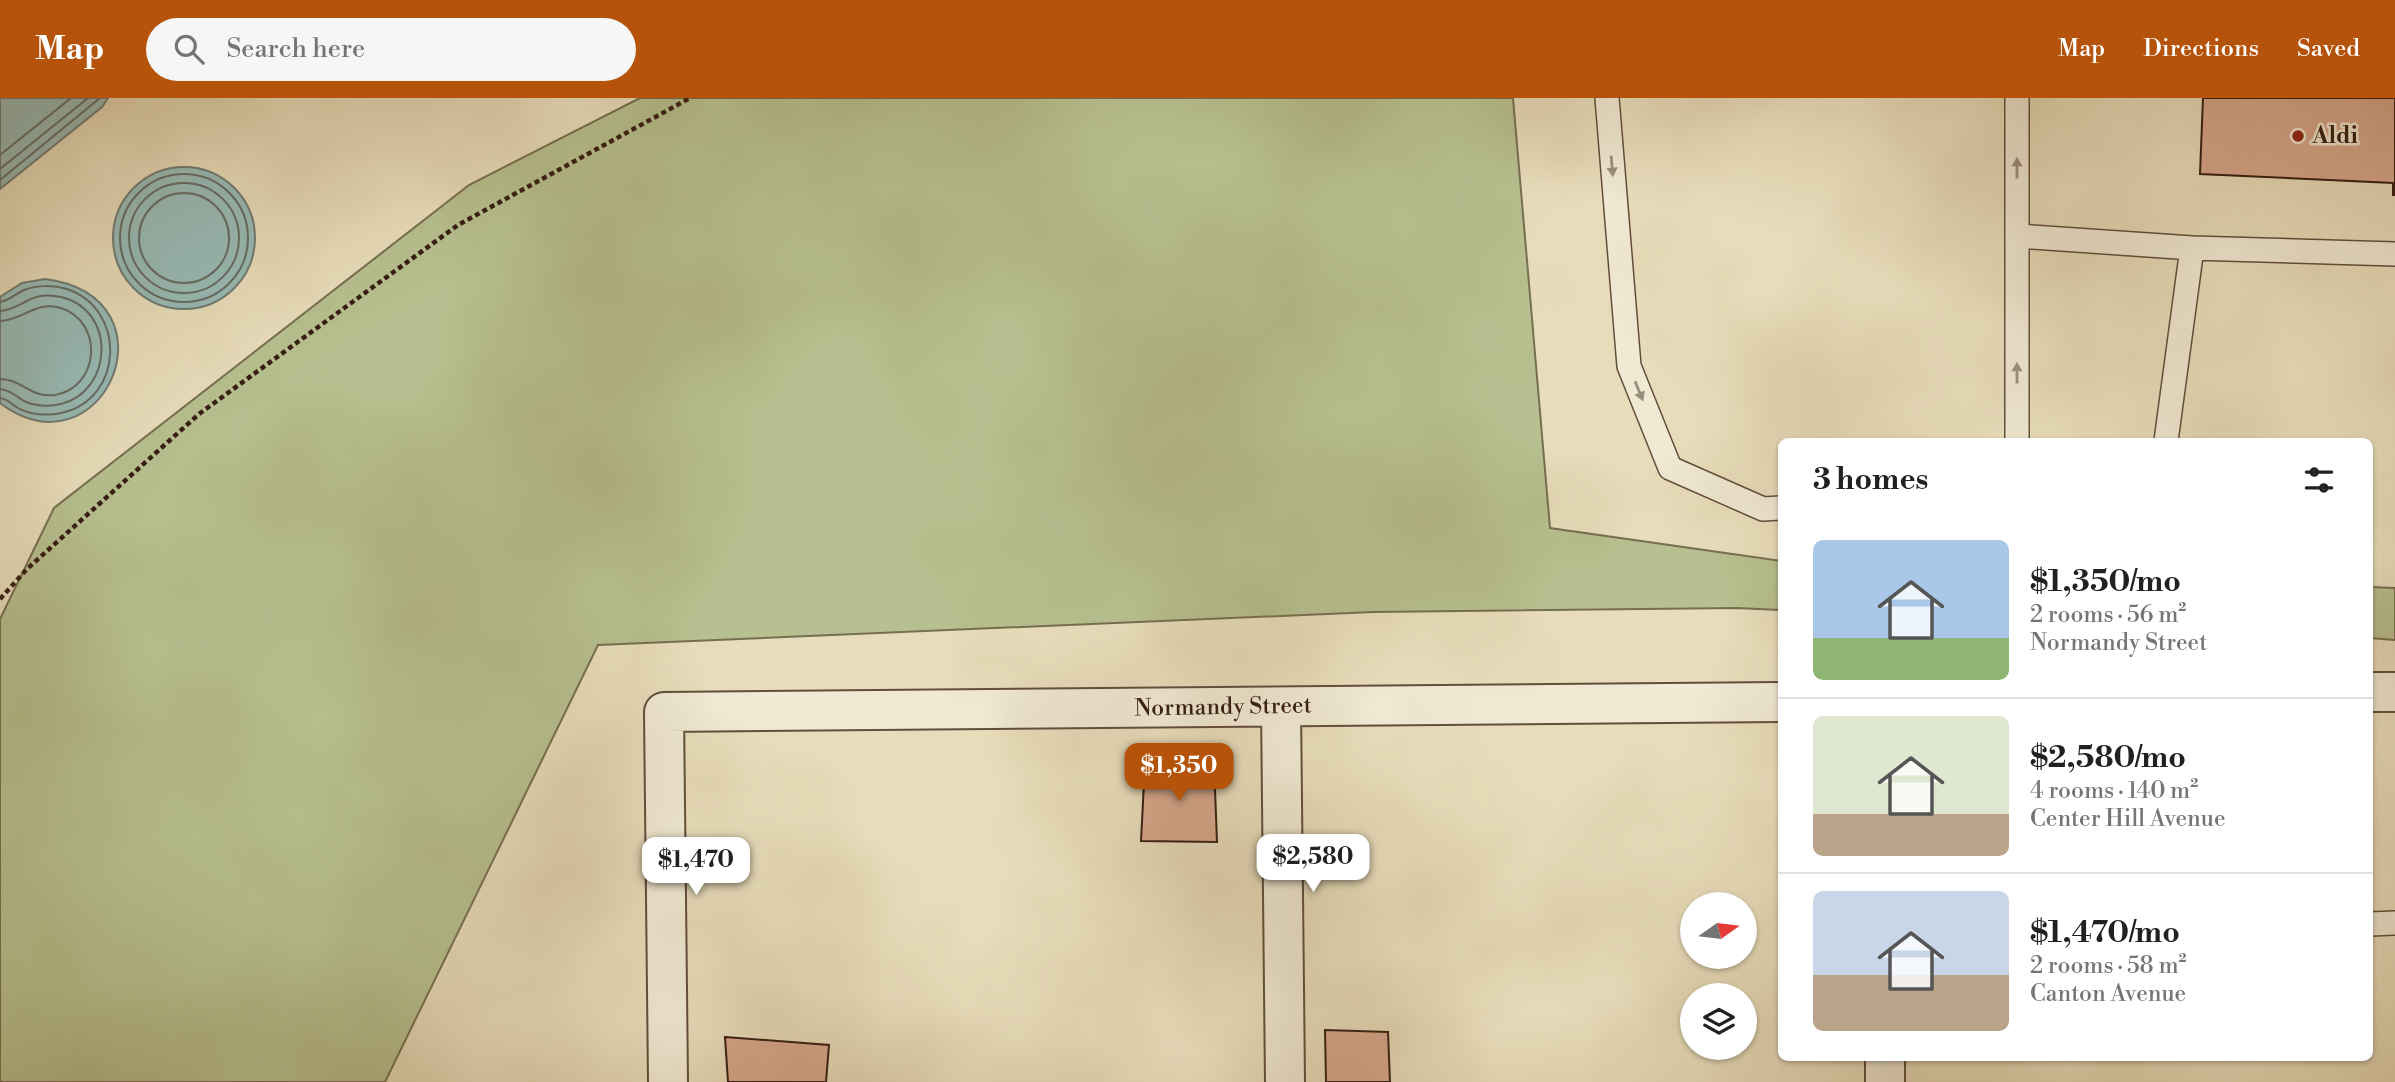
<!DOCTYPE html>
<meta charset="utf-8">
<style>
body{margin:0;font-family:"Libre Bodoni",serif;background:#f6f6f6;color:#202124;height:100vh;display:flex;flex-direction:column;font-size:26px;white-space:nowrap}
*{box-sizing:border-box;margin:0}
p{font-size:23px;color:#757577}
.icon{flex:none;width:38px;height:38px;fill:none;stroke:currentColor;stroke-width:2;stroke-linecap:round;stroke-linejoin:round}
.map{position:relative;flex:1;overflow:hidden}
.sheet{position:absolute;left:1778px;top:340px;width:595px;height:623px;display:flex;flex-direction:column;background:#fff;border-radius:10px;box-shadow:0 2px 5px #0004}
.sheet>*{flex:none}
.needle{width:46px;rotate:76deg}
.controls{position:absolute;left:1680px;top:794px;display:grid;gap:14px}
.controls a{display:grid;place-items:center;width:77px;height:77px;border-radius:50%;background:#fff;box-shadow:0 2px 5px #0004;font-size:35px}
.price{position:absolute;translate:-50% -60px;padding:0 16px;border-radius:14px;background:#fff;color:#222;font-size:23px;line-height:46px;filter:drop-shadow(0 2px 4px #0008)}
.price::after{content:'';position:absolute;left:50%;top:42px;width:21px;height:16px;margin-left:-10px;background:inherit;clip-path:polygon(0 0,100% 0,50% 100%)}
.price.current{background:#b45309;color:#fff}
ul{padding:0;list-style:none}
li{display:flex;align-items:center;gap:21px;height:175px;padding:0 35px}
li+li{border-top:2px solid #e0e0e0}
li span{display:grid;place-items:center;flex:none;width:196px;height:140px;border-radius:10px;color:#555}
li>.icon{margin-inline-start:auto}
span .icon{width:84px;height:84px;fill:#fffc;stroke-width:1}
li b{font-size:30px}
h2{display:flex;justify-content:space-between;align-items:center;height:84px;padding:0 35px;font-size:30px}
header{display:flex;align-items:center;gap:42px;box-sizing:border-box;height:98px;padding:0 35px;background:#b45309;color:#fff}
header strong{font-size:33px}
nav{display:flex;gap:38px;margin-inline-start:auto;font-size:24px}
.search{width:490px;height:63px;background:#f6f6f6;display:flex;align-items:center;gap:18px;box-sizing:border-box;padding:0 24px;border-radius:38px;color:#757577;font-size:26px}
.map>svg:first-child{display:block}
</style>
<header>
<strong>Map</strong>
<div class="search"><svg class="icon" aria-label="search" viewBox="0 0 24 24"><circle cx="10" cy="10" r="6"/><path d="M15 15l6 6"/></svg>Search here</div>
<nav><a>Map</a><a>Directions</a><a>Saved</a></nav>
</header>
<div class="map">
<svg width="2395" height="984" viewBox="0 0 2395 984">
<rect width="100%" height="100%" fill="#e8ddbb"/>
<filter id="stains"><feTurbulence type="fractalNoise" baseFrequency=".00286" numOctaves="4"/><feColorMatrix values="0 0 0 0 .2 0 0 0 0 .09 0 0 0 0 .02 0 0 0 .5 -.17"/></filter>
<radialGradient id="worn" r=".72"><stop offset=".6" stop-color="#630" stop-opacity="0"/><stop offset="1" stop-color="#630" stop-opacity=".3"/></radialGradient>
<!-- green -->
<path fill="#b7c090" stroke="#766f51" stroke-width="2" d="M640 0H1513L1550 430 1781 463V512L1737 510 1373 514 598 547 385 984H0V521L54 410 469 87Z
M2370 489 2395 490V542L2370 540Z"/>
<!-- water -->
<path fill="#98bbb6" stroke="#717c74" stroke-width="2" d="M0 0H108L102 9 0 91Z
M113 140a71 71 0 1 1 142 0a71 71 0 1 1-142 0Z
M45 181C182 199 103 382 0 305V199L22 185Z"/>
<g fill="none" stroke-linecap="round" stroke-linejoin="round">
<!-- shore -->
<path stroke="#676c64" stroke-width="2" d="M0 57 71 0
M0 71 88 0
M120 140a64 64 0 1 1 128 0a64 64 0 1 1-128 0Z
M0 82 100 0
M129 140a55 55 0 1 1 110 0a55 55 0 1 1-110 0Z
M139 140a45 45 0 1 1 90 0a45 45 0 1 1-90 0Z
M0 204C9 203 15 196 24 192 37 187 54 187 67 191 127 211 124 302 61 315 48 318 30 317 18 310 11 306 8 301 0 300
M0 213C24 211 29 192 61 199 117 212 113 293 61 306 49 309 34 308 24 303 15 298 11 292 0 291
M0 223C23 222 37 202 61 210 104 224 100 289 55 297 30 300 22 281 0 281"/>
</g>
<!-- building -->
<path fill="#d7a78d" stroke="#361e12" stroke-width="2" d="M2203 0H2395V97H2393V85L2200 76Z
M1145 665H1214L1217 744 1141 743Z
M1325 932 1388 934 1390 984H1326Z
M725 939 829 947 826 984H728Z"/>
<g fill="none" stroke-linecap="round" stroke-linejoin="round">
<defs>
<path id="lane" d="M1607 0 1629 268 1670 370 1763 411 1782 410
M2018 138 2192 150
M2017 343V0
M2166 343 2192 150 2395 156
M2370 826 2395 825"/>
<path id="street" d="M2370 594H2395
M1281 609 1285 984
M1885 959V984
M668 984 664 614 1782 604"/>
</defs>
<!-- lane casing -->
<use href="#lane" stroke="#624e3c" stroke-width="26"/>
<!-- street casing -->
<use href="#street" stroke="#624e3c" stroke-width="42"/>
<!-- path -->
<path stroke="#361e12" stroke-width="4.5" stroke-dasharray="5 3.5" stroke-linecap="butt" d="M0 501 27 471 199 316 458 127 690 0"/>
<!-- lane -->
<use href="#lane" stroke="#f0e9d3" stroke-width="23"/>
<!-- street -->
<use href="#street" stroke="#f0e9d3" stroke-width="38"/>
</g>
<!-- one-way arrows -->
<defs><path id="oneway-solid" d="M-6-.8H1V-3.2L6.5 0L1 3.2V.8H-6Z" transform="scale(1.75)"/></defs>
<g fill="#9c8e7c">
<use href="#oneway-solid" transform="translate(1612 68) rotate(85)"/>
<use href="#oneway-solid" transform="translate(2017 70) rotate(-90)"/>
<use href="#oneway-solid" transform="translate(2017 275) rotate(-90)"/>
<use href="#oneway-solid" transform="translate(1639 293) rotate(68)"/>
</g>
<!-- markers -->
<circle fill="#8f2418" stroke="#f0e9d3" stroke-width="2.5" cx="2298" cy="38" r="7"/>
<g text-anchor="middle" dominant-baseline="central" stroke-width="5" stroke-linejoin="round" paint-order="stroke">
<!-- poi labels -->
<g font-size="23" font-weight="bold" fill="#361e12" stroke="#f0e9d3" text-anchor="start">
<text x="2312" y="38">Aldi</text>
</g>
<!-- street labels -->
<g font-size="23" fill="#361e12" stroke="#f0e9d3">
<text transform="translate(1223 609) rotate(-1)">Normandy Street</text>
</g>
</g>
<rect width="100%" height="100%" filter="url(#stains)"/>
<rect width="100%" height="100%" fill="url(#worn)"/>
</svg>
<div class="controls">
<a><svg class="needle" viewBox="-14 -14 28 28"><path d="M0-13l5 13h-10z" fill="#e53935"/><path d="M0 13l5-13h-10z" fill="#757577"/></svg></a>
<a><svg class="icon" aria-label="layers" viewBox="0 0 24 24"><path d="M12 4l9 5-9 5-9-5zM3 14l9 5 9-5"/></svg></a>
</div>
<b class="price current" style="left:1179px;top:705px">$1,350</b>
<b class="price" style="left:1313px;top:796px">$2,580</b>
<b class="price" style="left:696px;top:799px">$1,470</b>
<section class="sheet">
<h2>3 homes<svg class="icon" aria-label="filters" viewBox="0 0 24 24"><path d="M4 7h16M4 17h16"/><circle cx="9" cy="7" r="2"/><circle cx="15" cy="17" r="2"/></svg></h2>
<ul>
<li><span style="background:linear-gradient(#a9c7e8 70%,#8fb573 0)"><svg class="icon" aria-label="home" viewBox="0 0 24 24"><path d="M3 11l9-7 9 7M6 9v11h12V9"/></svg></span><div><b>$1,350/mo</b><p>2 rooms · 56 m²</p><p>Normandy Street</p></div></li>
<li><span style="background:linear-gradient(#dfe7d0 70%,#b9a48a 0)"><svg class="icon" aria-label="home" viewBox="0 0 24 24"><path d="M3 11l9-7 9 7M6 9v11h12V9"/></svg></span><div><b>$2,580/mo</b><p>4 rooms · 140 m²</p><p>Center Hill Avenue</p></div></li>
<li><span style="background:linear-gradient(#c9d6e8 60%,#b9a48a 0)"><svg class="icon" aria-label="home" viewBox="0 0 24 24"><path d="M3 11l9-7 9 7M6 9v11h12V9"/></svg></span><div><b>$1,470/mo</b><p>2 rooms · 58 m²</p><p>Canton Avenue</p></div></li>
</ul>
</section>
</div>
